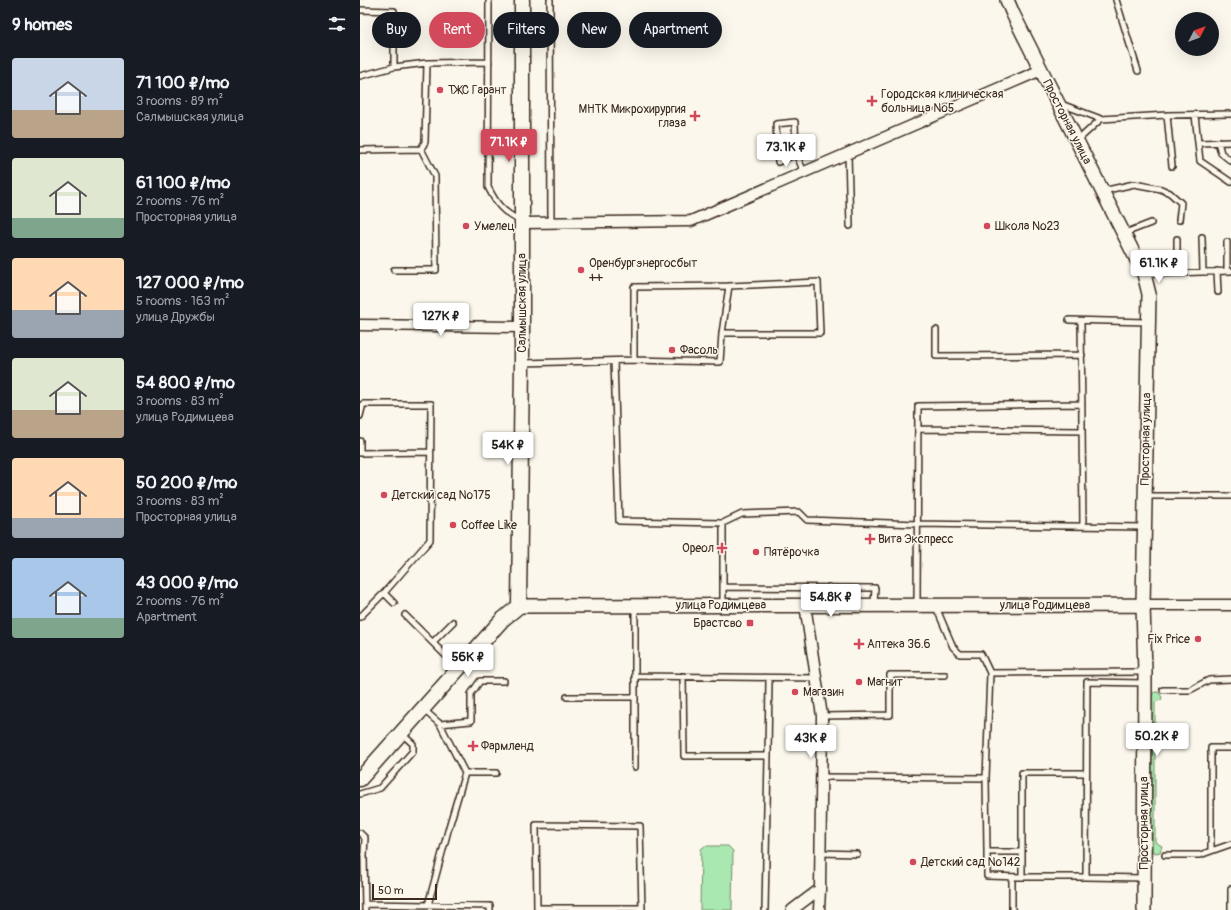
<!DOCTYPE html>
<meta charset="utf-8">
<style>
body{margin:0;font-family:Pangolin,sans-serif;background:#242831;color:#f1f3f6;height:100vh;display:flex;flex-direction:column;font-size:15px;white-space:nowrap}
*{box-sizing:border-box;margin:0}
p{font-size:13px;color:#9ea1a6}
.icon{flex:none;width:22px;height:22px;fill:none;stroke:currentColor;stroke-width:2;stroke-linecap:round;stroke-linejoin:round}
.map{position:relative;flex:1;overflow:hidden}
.drawer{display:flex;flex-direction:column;background:#171b24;width:360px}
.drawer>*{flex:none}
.banner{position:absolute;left:12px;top:12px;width:380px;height:36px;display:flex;gap:8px}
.needle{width:26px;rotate:48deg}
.controls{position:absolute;left:815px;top:12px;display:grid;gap:8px}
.controls a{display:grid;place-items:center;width:44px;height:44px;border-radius:50%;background:#171b24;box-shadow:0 4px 16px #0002;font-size:20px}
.scale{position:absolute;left:12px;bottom:10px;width:65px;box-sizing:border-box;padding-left:4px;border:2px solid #3b2a1e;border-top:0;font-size:11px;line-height:14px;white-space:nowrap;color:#3b2a1e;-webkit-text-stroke:3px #fbf7ec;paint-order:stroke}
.price{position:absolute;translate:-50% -34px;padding:0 9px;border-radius:4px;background:#fff;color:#222;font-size:13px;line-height:26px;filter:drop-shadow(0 1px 2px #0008)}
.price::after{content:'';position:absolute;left:50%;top:24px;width:12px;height:9px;margin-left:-6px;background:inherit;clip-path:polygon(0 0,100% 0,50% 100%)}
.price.active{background:#d1495b;color:#fff}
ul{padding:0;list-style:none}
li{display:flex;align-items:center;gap:12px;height:100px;padding:0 12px}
li span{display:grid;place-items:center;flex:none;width:112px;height:80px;border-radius:4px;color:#555}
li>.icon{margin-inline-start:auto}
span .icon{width:48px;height:48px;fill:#fffc;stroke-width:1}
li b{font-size:17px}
h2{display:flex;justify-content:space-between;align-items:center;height:48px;padding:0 12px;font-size:17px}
.chip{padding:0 14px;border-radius:18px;background:#171b24;box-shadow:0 4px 16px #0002;font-size:14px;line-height:36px}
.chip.active{background:#d1495b;color:#fff}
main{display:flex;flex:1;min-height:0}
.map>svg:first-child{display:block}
</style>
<main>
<section class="drawer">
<h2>9 homes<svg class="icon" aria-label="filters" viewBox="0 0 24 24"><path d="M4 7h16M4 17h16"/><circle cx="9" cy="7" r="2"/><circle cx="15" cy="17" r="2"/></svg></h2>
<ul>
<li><span style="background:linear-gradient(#c9d6e8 65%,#b9a48a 0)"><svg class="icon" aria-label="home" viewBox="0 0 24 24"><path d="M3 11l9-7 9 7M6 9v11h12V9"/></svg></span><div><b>71 100 ₽/mo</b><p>3 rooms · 89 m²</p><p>Салмышская улица</p></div></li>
<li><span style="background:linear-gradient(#dfe7d0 75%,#7fa58c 0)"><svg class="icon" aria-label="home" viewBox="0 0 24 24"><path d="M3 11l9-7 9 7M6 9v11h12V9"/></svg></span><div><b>61 100 ₽/mo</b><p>2 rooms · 76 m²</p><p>Просторная улица</p></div></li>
<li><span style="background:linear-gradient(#ffd9b3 65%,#9aa5b1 0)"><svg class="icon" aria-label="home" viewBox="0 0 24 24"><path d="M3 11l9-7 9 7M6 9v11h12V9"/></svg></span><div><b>127 000 ₽/mo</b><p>5 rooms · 163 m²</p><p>улица Дружбы</p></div></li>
<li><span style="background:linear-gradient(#dfe7d0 65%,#b9a48a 0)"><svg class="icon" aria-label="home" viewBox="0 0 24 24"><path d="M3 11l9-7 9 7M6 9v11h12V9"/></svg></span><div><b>54 800 ₽/mo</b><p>3 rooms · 83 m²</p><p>улица Родимцева</p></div></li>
<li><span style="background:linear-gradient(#ffd9b3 75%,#9aa5b1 0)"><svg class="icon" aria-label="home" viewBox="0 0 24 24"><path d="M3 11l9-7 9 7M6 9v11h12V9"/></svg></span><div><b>50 200 ₽/mo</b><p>3 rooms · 83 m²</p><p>Просторная улица</p></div></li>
<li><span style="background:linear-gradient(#a9c7e8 75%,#7fa58c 0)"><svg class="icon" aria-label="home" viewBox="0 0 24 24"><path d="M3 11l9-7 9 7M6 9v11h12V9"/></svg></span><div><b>43 000 ₽/mo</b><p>2 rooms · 76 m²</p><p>Apartment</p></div></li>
</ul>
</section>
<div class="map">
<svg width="871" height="910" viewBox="0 0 871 910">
<rect width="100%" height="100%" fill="#fbf7ec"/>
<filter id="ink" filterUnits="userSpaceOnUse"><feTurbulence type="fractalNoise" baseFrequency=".025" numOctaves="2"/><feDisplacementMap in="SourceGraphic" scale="8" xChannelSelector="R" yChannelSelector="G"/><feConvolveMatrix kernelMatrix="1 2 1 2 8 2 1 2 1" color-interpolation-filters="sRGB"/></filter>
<g filter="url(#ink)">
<!-- green -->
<path fill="#a9e8b0" stroke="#728967" d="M795 692H798L802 697 801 700 795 702V842L802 846 800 852 796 853 792 851V694Z
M345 846H368L373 851 372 910H340L341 849Z"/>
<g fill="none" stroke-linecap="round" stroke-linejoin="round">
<defs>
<path id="service" d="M129 0 128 187C137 205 142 211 160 221
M190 0 191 222
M756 0 778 71
M0 10 34 11V67
M0 76 34 67 67 63
M701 104 741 119 807 115 871 114
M807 115 812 166
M835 115 840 161 871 182
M435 122 436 154 418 162 416 124Z
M717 141 741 119
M858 142 861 153 871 161
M838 143 871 142
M0 150 61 149 65 142 67 63 129 62
M436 154 444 172
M488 154 490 226
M743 191 774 184 801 189 810 193 821 203 819 220
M765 233 791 223
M842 237 843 272
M817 239V273
M867 242V271
M34 270H76L75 176 61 149
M857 271 858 292
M785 274 871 271
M709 320 787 322
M721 321 723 526
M576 330V356L722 355
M274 360 360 362 362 333 369 286
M254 361 259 521 363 523 382 514 439 512 447 520 558 524 783 527
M163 363 274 360V287L369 286 458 282 460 333H362
M0 416 3 404H71L70 540 24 593 34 603
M558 429 722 431
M0 441V453
M0 453 70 452
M786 496H871
M363 523V604
M363 587 515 588 514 604
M469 587V604
M557 604 558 406 722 404
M576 607 593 647 600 654H621L630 673
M45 615 98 668
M0 617 24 593
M73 642 93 622
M275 676 456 678
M323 676 324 756H408L409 678
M803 690H830L849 680 871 679
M207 697H275V606
M64 710 80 724 105 773 89 827 68 905
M462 716 530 715V675H585
M80 724 111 721V694L120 681H144
M275 767V697
M105 773H136
M726 773H662V877H726L727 682 785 683
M462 777 626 778 630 673 785 672
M626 778 627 852H662
M0 794 20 788 53 751V744L42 734
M0 833 5 838 4 855 5 910
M851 851 871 844
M627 852V876L662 877
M461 853 497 854
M805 855H840L851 851V748H871
M652 877V910
M726 877 784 878
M5 904 130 906V910
M178 908H282
M177 910 176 825 280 826 282 910
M405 910 408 756
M871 910V889"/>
<path id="minor" d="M162 223 331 221 681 70
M0 325 162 327
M783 605H871
M432 910 460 889 462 716 445 605
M459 910 460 889"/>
<path id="tertiary" d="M647 0 653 14 784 274 789 294 783 605 785 672 784 910
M159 606 783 605"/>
<path id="secondary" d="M0 779 142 620 159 606 162 363V0"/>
</defs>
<!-- service casing -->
<use href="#service" stroke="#3b2a1e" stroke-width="8"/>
<!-- minor casing -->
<use href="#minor" stroke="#3b2a1e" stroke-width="13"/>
<!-- tertiary casing -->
<use href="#tertiary" stroke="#3b2a1e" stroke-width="16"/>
<!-- secondary casing -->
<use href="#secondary" stroke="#3b2a1e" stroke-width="17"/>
<!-- service -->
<use href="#service" stroke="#fbf7ec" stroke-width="5"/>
<!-- minor -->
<use href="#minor" stroke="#fbf7ec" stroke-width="10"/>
<!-- tertiary -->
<use href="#tertiary" stroke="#fbf7ec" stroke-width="13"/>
<!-- secondary -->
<use href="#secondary" stroke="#fbf7ec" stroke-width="14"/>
</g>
</g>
<!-- markers -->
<g fill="#d1495b" stroke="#fbf7ec" stroke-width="1.5">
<circle cx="80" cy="90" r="4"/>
<path d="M510 95h4v4h4v4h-4v4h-4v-4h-4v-4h4z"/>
<path d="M333 110h4v4h4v4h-4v4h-4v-4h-4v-4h4z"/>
<circle cx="106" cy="226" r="4"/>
<circle cx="627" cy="226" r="4"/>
<circle cx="221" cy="270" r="4"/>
<circle cx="312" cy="350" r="4"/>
<circle cx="24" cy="495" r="4"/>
<circle cx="93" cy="525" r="4"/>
<path d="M508 533h4v4h4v4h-4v4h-4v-4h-4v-4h4z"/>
<path d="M360 542h4v4h4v4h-4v4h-4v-4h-4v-4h4z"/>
<circle cx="396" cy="552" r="4"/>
<rect x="386" y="619" width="8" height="8" rx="2"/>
<circle cx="838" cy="639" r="4"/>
<path d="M497 638h4v4h4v4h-4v4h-4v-4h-4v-4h4z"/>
<circle cx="499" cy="682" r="4"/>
<circle cx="435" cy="692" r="4"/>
<path d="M111 740h4v4h4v4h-4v4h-4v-4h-4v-4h4z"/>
<circle cx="553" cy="862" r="4"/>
</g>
<g text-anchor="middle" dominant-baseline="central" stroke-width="3" stroke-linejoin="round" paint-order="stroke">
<!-- poi labels -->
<g font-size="12" fill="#3b2a1e" stroke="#fbf7ec" text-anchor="start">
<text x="88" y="90">ТЖС Гарант</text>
<text x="521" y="94">Городская клиническая<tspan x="521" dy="14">больница №5</tspan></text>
<text x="326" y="109" text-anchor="end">МНТК Микрохирургия<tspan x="326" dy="14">глаза</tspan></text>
<text x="114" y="226">Умелец</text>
<text x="635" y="226">Школа №23</text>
<text x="229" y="263">Оренбургэнергосбыт<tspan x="229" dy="14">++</tspan></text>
<text x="320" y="350">Фасоль</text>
<text x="32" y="495">Детский сад №175</text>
<text x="101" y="525">Coffee Like</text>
<text x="518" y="539">Вита Экспресс</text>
<text x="354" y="548" text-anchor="end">Ореол</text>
<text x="404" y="552">Пятёрочка</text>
<text x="382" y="623" text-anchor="end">Брастсво</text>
<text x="830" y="639" text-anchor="end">Fix Price</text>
<text x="507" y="644">Аптека 36.6</text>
<text x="507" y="682">Магнит</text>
<text x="443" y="692">Магазин</text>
<text x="121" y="746">Фармленд</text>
<text x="561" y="862">Детский сад №142</text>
</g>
<!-- street labels -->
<g font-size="12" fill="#3b2a1e" stroke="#fbf7ec">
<text transform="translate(707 122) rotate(63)">Просторная улица</text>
<text transform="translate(162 303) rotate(-90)">Салмышская улица</text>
<text transform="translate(786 439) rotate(-89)">Просторная улица</text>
<text x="361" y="605">улица Родимцева</text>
<text x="685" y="605">улица Родимцева</text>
<text transform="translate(784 823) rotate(-90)">Просторная улица</text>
</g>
</g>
</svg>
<div class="controls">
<a><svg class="needle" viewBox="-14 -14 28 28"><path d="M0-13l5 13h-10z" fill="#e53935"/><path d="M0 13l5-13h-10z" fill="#9ea1a6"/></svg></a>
</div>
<div class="scale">50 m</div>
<b class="price active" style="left:149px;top:163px">71.1K ₽</b>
<b class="price" style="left:426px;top:168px">73.1K ₽</b>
<b class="price" style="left:799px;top:284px">61.1K ₽</b>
<b class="price" style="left:81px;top:337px">127K ₽</b>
<b class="price" style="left:148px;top:466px">54K ₽</b>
<b class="price" style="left:471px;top:618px">54.8K ₽</b>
<b class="price" style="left:108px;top:678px">56K ₽</b>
<b class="price" style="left:797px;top:757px">50.2K ₽</b>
<b class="price" style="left:451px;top:759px">43K ₽</b>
<div class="banner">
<a class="chip">Buy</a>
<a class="chip active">Rent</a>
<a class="chip">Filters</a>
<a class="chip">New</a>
<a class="chip">Apartment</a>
</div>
</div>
</main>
